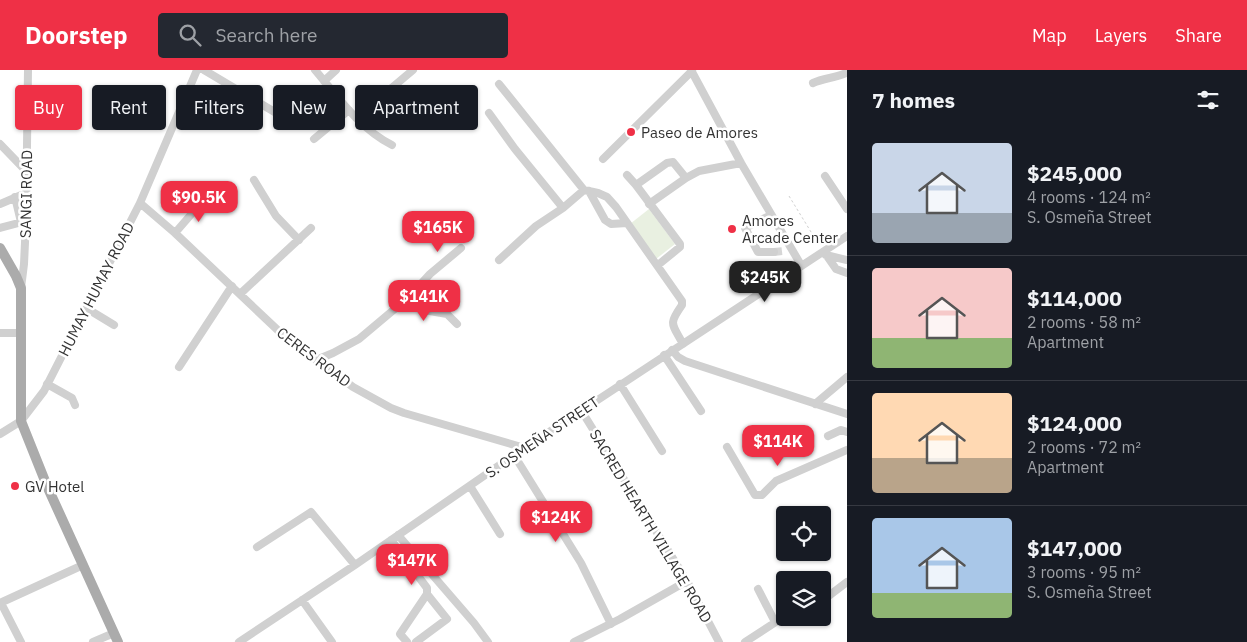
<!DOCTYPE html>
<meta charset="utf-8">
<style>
body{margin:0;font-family:"IBM Plex Sans",sans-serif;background:#242831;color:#f1f3f6;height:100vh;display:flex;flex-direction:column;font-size:19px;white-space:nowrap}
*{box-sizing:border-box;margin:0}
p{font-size:16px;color:#9ea1a6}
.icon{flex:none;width:28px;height:28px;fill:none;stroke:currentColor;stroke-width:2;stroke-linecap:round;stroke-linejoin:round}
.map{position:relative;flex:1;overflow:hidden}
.side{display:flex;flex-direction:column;background:#171b24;width:400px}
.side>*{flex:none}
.banner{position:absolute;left:15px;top:15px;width:475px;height:45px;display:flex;gap:10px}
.buttons{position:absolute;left:776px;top:436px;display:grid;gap:10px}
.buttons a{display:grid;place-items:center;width:55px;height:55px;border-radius:5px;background:#171b24;box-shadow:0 1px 4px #0004;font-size:25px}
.price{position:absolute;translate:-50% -42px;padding:0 11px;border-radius:10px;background:#ef3046;color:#fff;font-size:16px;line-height:32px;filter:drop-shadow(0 1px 2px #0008)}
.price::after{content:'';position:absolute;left:50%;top:30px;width:15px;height:11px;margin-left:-8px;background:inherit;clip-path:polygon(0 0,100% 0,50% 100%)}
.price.current{background:#222;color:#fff}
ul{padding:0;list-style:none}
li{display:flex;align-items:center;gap:15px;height:125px;padding:0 25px}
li+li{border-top:1px solid #363941}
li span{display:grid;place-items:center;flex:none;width:140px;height:100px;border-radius:5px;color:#555}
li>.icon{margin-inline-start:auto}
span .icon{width:60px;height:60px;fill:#fffc;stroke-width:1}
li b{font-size:21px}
h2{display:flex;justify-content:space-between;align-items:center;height:60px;padding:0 25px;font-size:21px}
.pill{padding:0 18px;border-radius:5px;background:#171b24;box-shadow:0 1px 4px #0004;font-size:18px;line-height:45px}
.pill.current{background:#ef3046;color:#fff}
header{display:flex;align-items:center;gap:30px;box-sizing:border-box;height:70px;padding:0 25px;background:#ef3046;color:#fff}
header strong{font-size:24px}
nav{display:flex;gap:28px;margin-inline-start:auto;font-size:18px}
.search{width:350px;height:45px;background:#242831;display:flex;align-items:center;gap:12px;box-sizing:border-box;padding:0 18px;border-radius:5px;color:#9ea1a6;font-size:19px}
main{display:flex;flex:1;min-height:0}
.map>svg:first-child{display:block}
</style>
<header>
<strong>Doorstep</strong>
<div class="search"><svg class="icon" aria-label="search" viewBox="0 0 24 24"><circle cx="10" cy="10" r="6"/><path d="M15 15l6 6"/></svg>Search here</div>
<nav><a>Map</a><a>Layers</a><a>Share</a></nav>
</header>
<main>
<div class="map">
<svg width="847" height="572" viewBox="0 0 847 572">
<rect width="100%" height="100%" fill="#fff"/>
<!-- green -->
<path fill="#e9f0e1" d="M649 139 675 174 656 189 630 154Z"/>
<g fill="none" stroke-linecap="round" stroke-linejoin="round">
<!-- minor-tunnel -->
<path stroke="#d6d6d6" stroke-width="8" stroke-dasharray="8 4" stroke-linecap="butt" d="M774 182 783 181"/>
<!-- path -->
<path stroke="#d0d0d0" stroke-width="1" stroke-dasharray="2.5 2.5" stroke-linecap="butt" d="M789 126 819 175"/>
<!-- minor -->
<path stroke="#d0d0d0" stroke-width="8" d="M204 0 288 50
M315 0C338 27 360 59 392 75
M691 0 741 93 801 195
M324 11 336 0
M813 13C824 8 835 8 846 3
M499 14 584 120 598 123 607 127 616 137 682 231V235C668 255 672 253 683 274
M489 43 515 79 563 138
M356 48 413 0
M314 69 349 40
M0 74 26 101
M603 89 692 1
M627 105 636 115 680 174V177L658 195
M825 106 847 139
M254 110 276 146 299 170
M636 115 667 93 673 92 686 108
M589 121 605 150 611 154 627 153
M15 127 21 152
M140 133 175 163 284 266 353 317 391 338 404 343 525 378
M0 134 26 123
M649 134 686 108 699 101 741 93
M771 145 745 158 758 182H774
M0 158 26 151
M175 163 201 133
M826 185 847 190
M827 186 836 199 847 203
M499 190 536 156 563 138 584 120
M21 218 24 194 26 151 28 0
M240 224 311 158
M409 227 424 240 447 244 457 254
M86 238 114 255
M0 263H22
M672 280 678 287 685 291 847 344
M664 285 701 341
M316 290 333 283 359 269 409 227 430 204 461 178
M179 297 232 216
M47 314 72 328 75 335
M620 314 662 381
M815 334 847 307
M581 340 687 511 719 572
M0 364 21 351 44 321 140 133 197 0
M828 366 841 360 847 362
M727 377 755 425H762L776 411 847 380
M514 385 581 493 611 554
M470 416 500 464
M398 465 474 553 488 572
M391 470 427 518V524L400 564 407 572
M257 477 311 442 355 495
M758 519 775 552
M302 530 332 572
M822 531 847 512
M0 533 83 495
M1 533 21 572
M93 572 114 563
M239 572 355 495 514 385 847 166
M416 572 447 549 427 524
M574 572 620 549 687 511
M745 572 785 546"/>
<!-- major -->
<path stroke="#ababab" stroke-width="10" d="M0 178 16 206 21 218V351L47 416 118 572"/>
</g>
<!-- markers -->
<g fill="#ef3046" stroke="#fff" stroke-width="2">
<circle cx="631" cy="62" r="5"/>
<circle cx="732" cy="159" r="5"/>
<circle cx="15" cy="416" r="5"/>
</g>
<g text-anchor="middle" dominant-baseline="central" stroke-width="5" stroke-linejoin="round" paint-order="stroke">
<!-- poi labels -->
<g font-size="15" fill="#333" stroke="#fff" text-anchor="start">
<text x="641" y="62">Paseo de Amores</text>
<text x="742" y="150">Amores<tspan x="742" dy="17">Arcade Center</tspan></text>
<text x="25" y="416">GV Hotel</text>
</g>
<!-- street labels -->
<g font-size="15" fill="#333" stroke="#fff">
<text transform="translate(26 124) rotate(-89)">SANGI ROAD</text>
<text transform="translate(96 219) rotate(-63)">HUMAY HUMAY ROAD</text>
<text transform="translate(314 287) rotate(37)">CERES ROAD</text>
<text transform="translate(542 367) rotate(-34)">S. OSMEÑA STREET</text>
<text transform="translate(651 456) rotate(59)">SACRED HEARTH VILLAGE ROAD</text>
</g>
</g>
</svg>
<div class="buttons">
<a><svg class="icon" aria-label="locate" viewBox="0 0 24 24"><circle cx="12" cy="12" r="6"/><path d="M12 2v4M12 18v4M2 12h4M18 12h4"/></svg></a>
<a><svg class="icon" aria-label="layers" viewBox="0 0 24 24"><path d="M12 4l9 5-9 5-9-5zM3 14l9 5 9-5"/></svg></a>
</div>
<b class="price" style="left:199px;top:153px">$90.5K</b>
<b class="price" style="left:438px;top:183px">$165K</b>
<b class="price current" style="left:765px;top:233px">$245K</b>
<b class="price" style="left:424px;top:252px">$141K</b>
<b class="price" style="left:778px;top:397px">$114K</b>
<b class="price" style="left:556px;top:473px">$124K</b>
<b class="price" style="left:412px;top:516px">$147K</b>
<div class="banner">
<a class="pill current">Buy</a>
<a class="pill">Rent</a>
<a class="pill">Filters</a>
<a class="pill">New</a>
<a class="pill">Apartment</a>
</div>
</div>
<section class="side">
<h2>7 homes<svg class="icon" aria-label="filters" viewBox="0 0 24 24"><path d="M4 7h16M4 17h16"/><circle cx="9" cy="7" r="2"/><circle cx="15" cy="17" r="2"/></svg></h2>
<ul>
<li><span style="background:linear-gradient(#c9d6e8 70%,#9aa5b1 0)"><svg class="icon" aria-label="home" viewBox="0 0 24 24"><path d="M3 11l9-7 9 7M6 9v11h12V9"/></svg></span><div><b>$245,000</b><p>4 rooms · 124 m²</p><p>S. Osmeña Street</p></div></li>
<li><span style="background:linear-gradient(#f6c9c9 70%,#8fb573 0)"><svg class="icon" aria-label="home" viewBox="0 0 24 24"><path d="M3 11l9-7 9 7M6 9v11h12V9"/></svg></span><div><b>$114,000</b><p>2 rooms · 58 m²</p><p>Apartment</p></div></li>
<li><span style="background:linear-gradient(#ffd9b3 65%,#b9a48a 0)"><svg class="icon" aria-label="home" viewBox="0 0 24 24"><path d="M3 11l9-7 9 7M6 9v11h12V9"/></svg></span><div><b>$124,000</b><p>2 rooms · 72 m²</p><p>Apartment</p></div></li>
<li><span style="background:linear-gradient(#a9c7e8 75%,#8fb573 0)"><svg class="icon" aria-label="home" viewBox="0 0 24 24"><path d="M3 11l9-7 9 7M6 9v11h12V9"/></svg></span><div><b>$147,000</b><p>3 rooms · 95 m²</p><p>S. Osmeña Street</p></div></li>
</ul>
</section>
</main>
